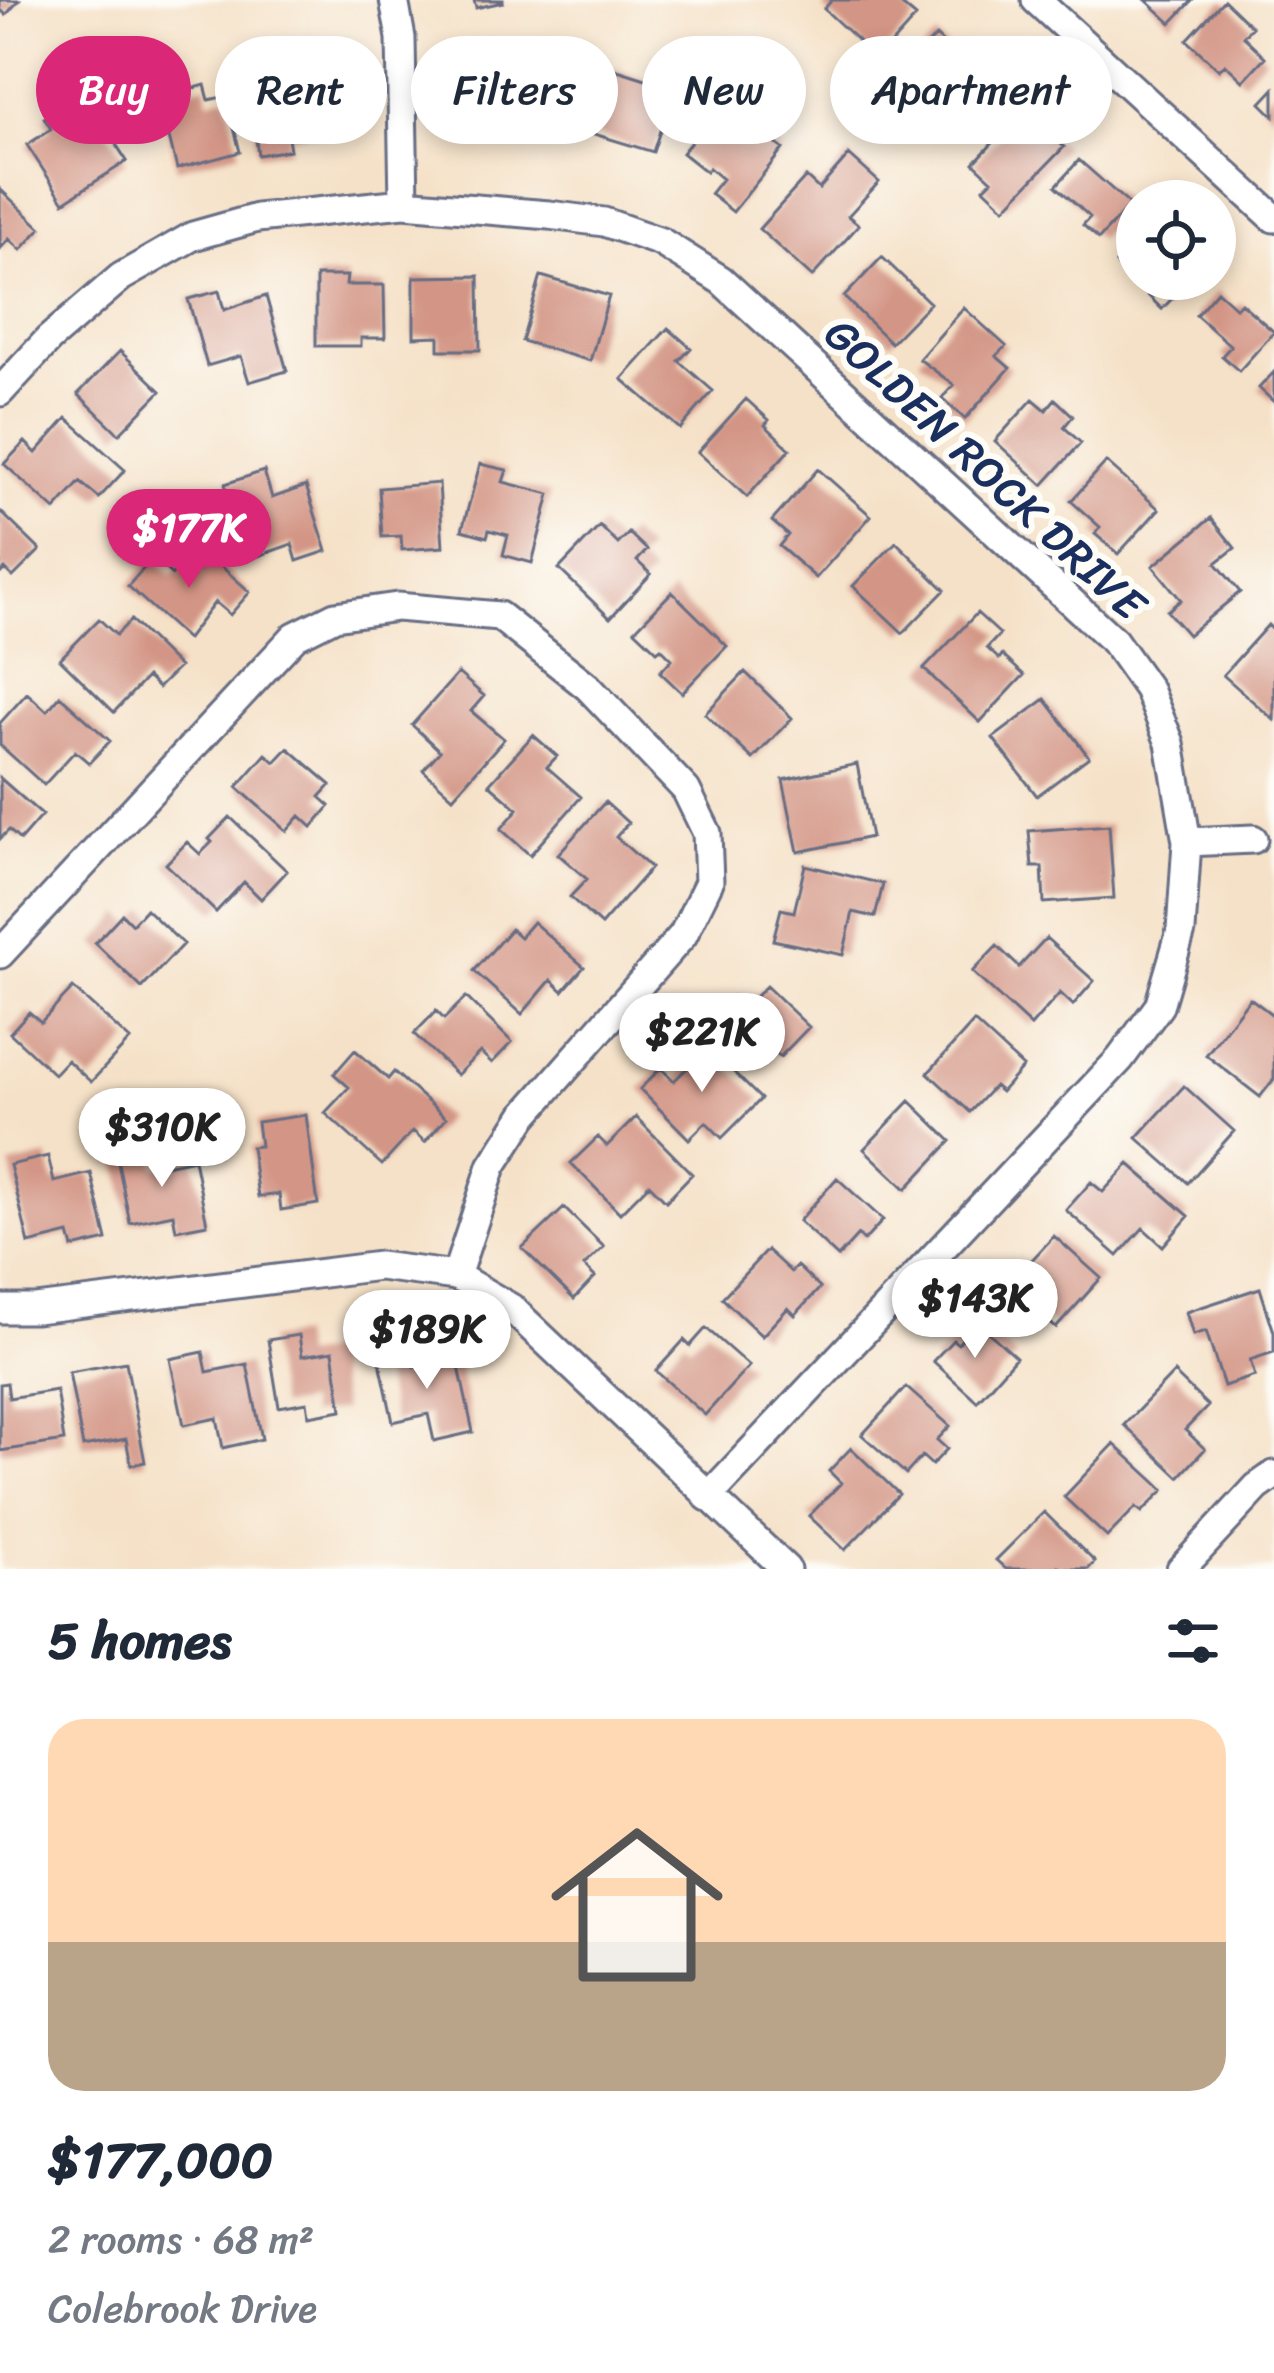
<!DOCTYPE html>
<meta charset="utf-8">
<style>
body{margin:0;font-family:Sriracha,sans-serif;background:#f6f6f7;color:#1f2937;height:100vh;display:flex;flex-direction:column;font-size:45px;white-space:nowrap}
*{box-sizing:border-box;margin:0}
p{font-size:39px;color:#747a83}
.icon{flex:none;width:66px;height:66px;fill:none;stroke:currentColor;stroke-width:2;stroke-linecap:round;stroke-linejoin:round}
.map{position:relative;height:1569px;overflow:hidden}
.sheet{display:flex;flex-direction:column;background:#fff;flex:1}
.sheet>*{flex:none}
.hud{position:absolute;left:36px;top:36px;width:1203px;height:108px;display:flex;gap:24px}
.controls{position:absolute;left:1116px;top:180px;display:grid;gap:24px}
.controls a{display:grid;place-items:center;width:120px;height:120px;border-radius:50%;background:#fff;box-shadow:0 6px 18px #0003;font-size:60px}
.price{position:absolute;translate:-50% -102px;padding:0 27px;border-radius:42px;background:#fff;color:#222;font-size:39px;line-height:78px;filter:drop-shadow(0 3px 6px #0008)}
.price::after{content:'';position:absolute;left:50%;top:72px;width:36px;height:27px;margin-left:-18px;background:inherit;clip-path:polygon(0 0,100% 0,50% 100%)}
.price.selected{background:#db2777;color:#fff}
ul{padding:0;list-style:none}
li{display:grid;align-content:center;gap:24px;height:636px;padding:0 48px}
li span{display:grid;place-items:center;height:372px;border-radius:36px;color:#555}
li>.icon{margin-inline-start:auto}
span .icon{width:216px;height:216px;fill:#fffc;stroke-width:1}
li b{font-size:51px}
h2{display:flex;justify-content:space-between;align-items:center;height:144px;padding:0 48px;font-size:51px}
.chip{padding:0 42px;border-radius:54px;background:#fff;box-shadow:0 6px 18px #0003;font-size:42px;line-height:108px}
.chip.selected{background:#db2777;color:#fff}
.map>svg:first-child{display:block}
</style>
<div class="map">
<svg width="1274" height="1569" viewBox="0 0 1274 1569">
<rect width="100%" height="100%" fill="#fdfcf7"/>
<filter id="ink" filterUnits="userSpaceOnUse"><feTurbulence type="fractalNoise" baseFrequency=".00833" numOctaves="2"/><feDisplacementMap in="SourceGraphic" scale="24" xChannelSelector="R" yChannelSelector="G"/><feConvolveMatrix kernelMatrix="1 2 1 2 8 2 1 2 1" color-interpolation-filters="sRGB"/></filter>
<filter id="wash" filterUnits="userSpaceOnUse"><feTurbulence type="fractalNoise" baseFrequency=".004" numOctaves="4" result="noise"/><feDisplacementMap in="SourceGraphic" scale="48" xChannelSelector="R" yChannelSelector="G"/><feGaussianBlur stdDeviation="2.7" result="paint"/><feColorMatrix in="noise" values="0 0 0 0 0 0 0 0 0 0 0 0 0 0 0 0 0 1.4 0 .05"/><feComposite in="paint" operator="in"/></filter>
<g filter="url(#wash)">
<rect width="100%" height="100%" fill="#f5e1c7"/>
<g id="blocks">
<!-- building -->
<path fill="#d39585" d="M0 0H19L6 15 0 9Z
M474 0H503V2L476 8Z
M832 0H896L916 17 878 59 824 9Z
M1146 0H1193L1171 23Z
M1224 0 1252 27 1243 36 1265 57 1243 81 1225 64 1219 70 1187 40Z
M936 36 955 54 961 48 993 79 954 119 925 91 935 81 914 59Z
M509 61 534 64 533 79 555 81 549 144 486 138 493 76 508 77Z
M324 65 333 131 288 137 290 150 258 155 249 89 288 83 287 70Z
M605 66 674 88 653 152 584 131Z
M205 85 209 100 226 96 240 152 177 169 159 98Z
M1274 89V116L1261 103Z
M732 91 763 115 754 127 783 149 733 212 710 194 722 179 709 168 706 172 682 153Z
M69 102 79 117 92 108 127 161 64 202 27 145 51 129 44 118Z
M1025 109 1064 147 1005 208 984 188 992 180 974 163Z
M849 155 879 182 848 216 859 225 812 277 759 229 806 177 819 189Z
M1079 160 1130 205 1099 239 1083 225 1090 217 1056 186Z
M0 189 41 228 21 250 9 239 0 249Z
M1137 242V279H1191L1162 309 1116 264Z
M882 257 930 303 891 343 844 297Z
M316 276H347L346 285H384L385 338H361V346H316Z
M479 276 480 350H439V336L414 337V277Z
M541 276 609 296 590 361 522 341Z
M219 291 224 310 266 296 287 371 249 382 241 356 207 366 188 299Z
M1217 291 1236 308 1241 303 1274 332 1239 371 1222 356 1231 346 1196 315Z
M964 308 1006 346 996 356 1010 368 965 419 942 398 954 385 919 359Z
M668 328 691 348 679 361 713 391 680 429 622 379Z
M120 351 161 391 119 434 78 394Z
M1274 372V402L1259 388Z
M746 399 769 420 765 425 790 449 747 497 698 452Z
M1033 399 1046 410 1055 399 1073 416 1064 427 1081 443 1043 485 995 441Z
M67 418 125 470 99 498 80 482 55 510 4 464 25 442 36 453Z
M1106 462 1159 509 1118 554 1095 534 1100 527 1071 501Z
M480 464 507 470 503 482 550 494 532 563 503 555 508 535 489 530 487 537 462 530Z
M818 469 871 516 816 578 779 546 788 535 772 521Z
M264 471 272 498 306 486 327 551 297 561 292 544 250 559 225 484Z
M439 483 443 547 402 550 401 536 382 537 379 488Z
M0 511 40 550 13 577 5 569 0 574Z
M1211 518 1235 548 1216 563 1240 592 1188 635 1167 611 1181 600 1153 566Z
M600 526 618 544 629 533 647 550 637 561 651 574 610 618 559 569Z
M896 542 945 590 903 633 853 586Z
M198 546 250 592 230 615 215 602 187 639 128 586 153 558 172 575Z
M672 592 727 646 682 693 660 672 672 659 661 648 657 651 635 630Z
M977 613 1000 634 987 648 999 659 1002 655 1024 675 980 722 924 669Z
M99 619 116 635 131 620 179 667 158 688 147 677 114 712 60 659Z
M1268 625 1274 631V720L1223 675Z
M745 672 792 718 753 759 705 714Z
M458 673 484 696 471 711 504 739 453 797 423 770 440 751 412 725Z
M27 693 47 711 60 696 110 741 89 763 75 751 44 785 0 745V723Z
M1045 699 1089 757 1037 796 993 738Z
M533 735 557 756 547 767 581 797 530 855 501 829 518 809 489 784Z
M288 748 331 785 320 797 330 806 312 827 300 816 287 831 237 787 266 754 275 762Z
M857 764 871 837 798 852 783 780Z
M0 778 42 815 20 840 9 830 0 839Z
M605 802 628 823 616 837 651 868 601 925 570 897 587 879 558 854Z
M230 817 287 871 261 899 244 882 216 912 166 864 187 842 200 854 212 842 209 839Z
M1109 825 1114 898 1044 903 1042 867H1032L1029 831Z
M805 865 883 884 875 917 853 912 843 955 773 940 781 909 794 912Z
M146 909 183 944 142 988 95 943 122 914 132 924Z
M533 922 584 967 563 991 551 980 522 1014 474 971 511 929 520 937Z
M1046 938 1094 981 1073 1005 1060 993 1031 1026 972 972 997 946 1019 967Z
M766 986 809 1027 780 1057 772 1049 759 1062 712 1018 733 996 745 1007Z
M73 988 130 1040 91 1082 67 1060 54 1074 10 1033 29 1012 41 1022Z
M466 997 512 1042 492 1063 480 1052 457 1075 414 1034 436 1011 444 1019Z
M1250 998 1274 1016V1079L1260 1097 1206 1055Z
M974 1022 1023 1067 1001 1092 994 1086 970 1112 928 1073Z
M705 1044 761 1099 722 1138 706 1122 689 1139 640 1089 661 1068 674 1081 686 1069 683 1066Z
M355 1050 388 1079 394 1072 446 1118 425 1142 413 1131 382 1165 325 1113 349 1087 334 1074Z
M1184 1086 1234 1131 1188 1183 1137 1138Z
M910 1101 951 1141 906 1189 864 1149Z
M306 1115 318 1204 281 1210 279 1194 258 1197 251 1147 260 1146 257 1122Z
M636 1117 692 1174 666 1201 649 1184 620 1213 571 1163 598 1137 607 1146Z
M152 1150 156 1167 194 1159 207 1224 176 1230 173 1214 130 1223 117 1158Z
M48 1156 54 1182 91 1173 107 1240 73 1248 69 1234 29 1244 10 1165Z
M1129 1164 1189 1216 1163 1246 1143 1228 1118 1256 1066 1210 1091 1182 1103 1192Z
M837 1178 883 1220 864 1241 858 1235 838 1257 799 1221Z
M564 1208 604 1247 584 1266 595 1277 574 1299 522 1248Z
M1054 1236 1101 1278 1056 1328 1030 1304 1025 1309 1004 1290Z
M767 1250 791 1272 797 1266 820 1288 795 1315 788 1308 762 1336 722 1298Z
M1260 1288 1274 1332V1352L1250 1360 1255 1376 1224 1386 1206 1331 1193 1335 1186 1312Z
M977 1322 1016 1357 977 1401 933 1361 953 1340 958 1344Z
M706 1328 749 1366 705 1415 656 1371 684 1340 690 1346Z
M299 1335 302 1356 333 1351 342 1410 309 1416 307 1402 279 1407 268 1340Z
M409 1346 414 1366 456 1353 473 1432 434 1441 428 1414 393 1422 378 1353Z
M203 1352 207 1372 247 1364 262 1439 223 1448 217 1418 184 1425 170 1359Z
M126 1362 145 1462 131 1465 126 1439 83 1447 69 1372Z
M1174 1373 1208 1406 1185 1430 1205 1449 1179 1477 1124 1425Z
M7 1383 9 1398 56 1390 64 1441 0 1451V1384Z
M906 1387 950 1426 937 1440 947 1449 932 1465 922 1456 906 1474 862 1435Z
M1114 1444 1164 1490 1142 1512 1136 1507 1107 1537 1064 1497Z
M851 1448 899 1494 845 1550 809 1516 841 1483 829 1471Z
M1044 1512 1095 1562 1088 1569H1061L1058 1566 1056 1569H1006L996 1560Z"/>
</g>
</g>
<g filter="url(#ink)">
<use href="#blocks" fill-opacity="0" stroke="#676d83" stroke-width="3"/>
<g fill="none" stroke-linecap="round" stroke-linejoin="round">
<defs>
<path id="street" d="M394 0 401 38 404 203
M1036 0 1274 218
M0 392 49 339 121 277 193 236 257 218 404 203 549 215 604 222 661 242 721 280 1114 641 1148 689 1170 743 1187 842 1181 931 1159 1006 1120 1059 708 1497
M1187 842 1253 839
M0 954 295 636 335 616 397 607 499 616 588 687 686 790 707 833 709 882 683 935 524 1116 492 1166 456 1276
M0 1309H36L379 1266 456 1276 511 1308 786 1569
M1181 1569 1257 1487 1274 1475"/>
</defs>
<!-- street casing -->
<use href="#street" stroke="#676d83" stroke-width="33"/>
<!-- street -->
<use href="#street" stroke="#fff" stroke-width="27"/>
</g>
</g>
<g text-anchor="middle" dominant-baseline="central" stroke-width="12" stroke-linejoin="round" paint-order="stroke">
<!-- street labels -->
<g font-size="45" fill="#1b2f5e" stroke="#fdfcf7">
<text transform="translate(985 469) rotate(43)">GOLDEN ROCK DRIVE</text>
</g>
</g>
</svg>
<div class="controls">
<a><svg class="icon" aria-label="locate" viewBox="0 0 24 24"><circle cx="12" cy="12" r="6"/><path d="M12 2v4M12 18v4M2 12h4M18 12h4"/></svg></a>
</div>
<b class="price selected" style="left:189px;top:591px">$177K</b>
<b class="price" style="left:702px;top:1095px">$221K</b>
<b class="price" style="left:162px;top:1190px">$310K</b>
<b class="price" style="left:975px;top:1361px">$143K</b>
<b class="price" style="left:427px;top:1392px">$189K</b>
<div class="hud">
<a class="chip selected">Buy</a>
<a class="chip">Rent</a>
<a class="chip">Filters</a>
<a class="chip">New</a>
<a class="chip">Apartment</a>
</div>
</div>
<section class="sheet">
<h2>5 homes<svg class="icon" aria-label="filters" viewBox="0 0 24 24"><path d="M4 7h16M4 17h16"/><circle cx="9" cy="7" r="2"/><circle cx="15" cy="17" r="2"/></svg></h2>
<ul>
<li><span style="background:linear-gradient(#ffd9b3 60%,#b9a48a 0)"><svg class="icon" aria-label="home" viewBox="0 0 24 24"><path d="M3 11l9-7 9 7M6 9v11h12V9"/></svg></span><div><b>$177,000</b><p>2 rooms · 68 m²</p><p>Colebrook Drive</p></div></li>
</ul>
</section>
